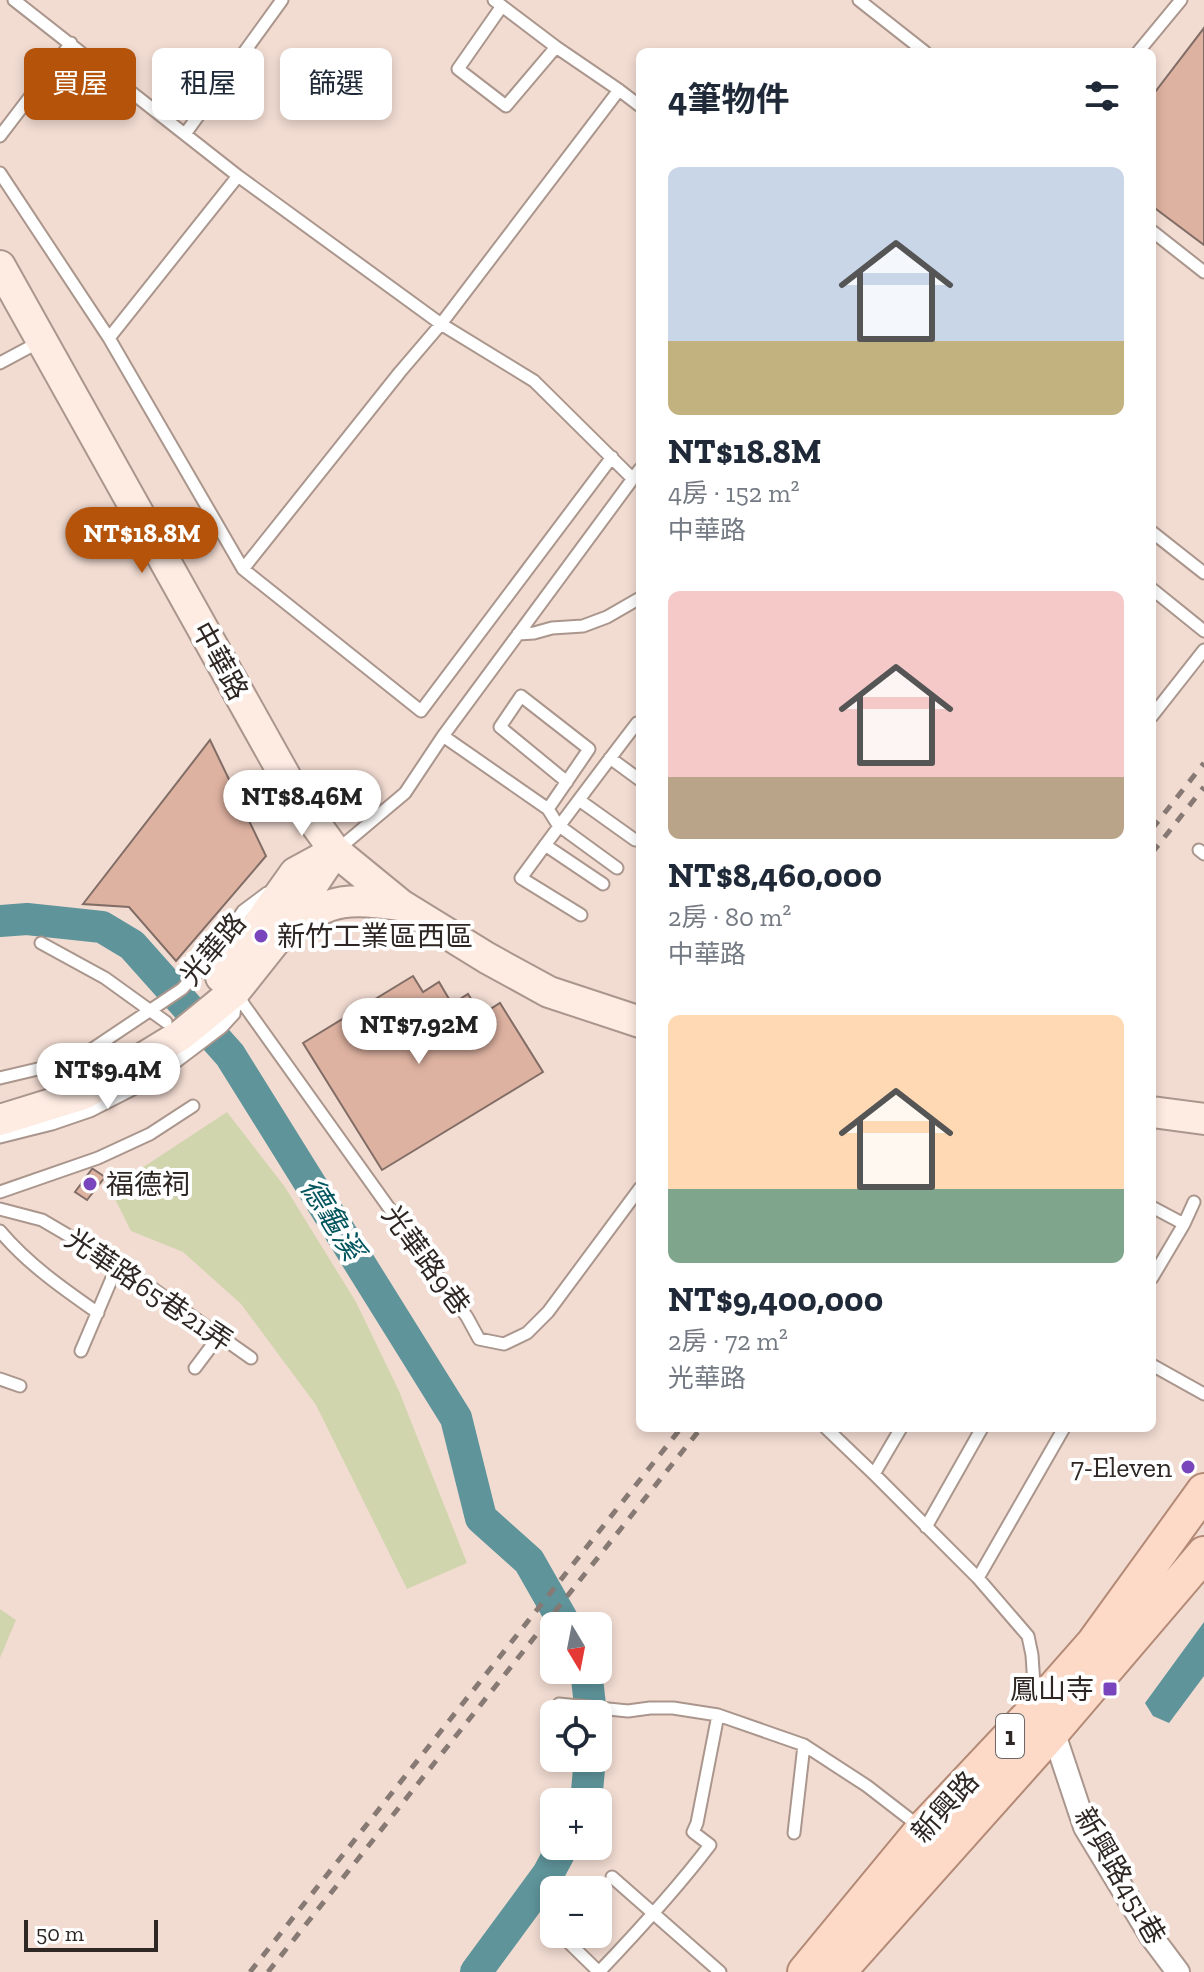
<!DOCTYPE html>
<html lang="zh-TW">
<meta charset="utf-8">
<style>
body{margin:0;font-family:"Zilla Slab","Noto Sans TC",serif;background:#f2f2f3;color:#1f2937;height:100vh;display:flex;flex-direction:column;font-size:30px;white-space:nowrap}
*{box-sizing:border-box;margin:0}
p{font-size:26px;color:#747a83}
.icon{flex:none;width:44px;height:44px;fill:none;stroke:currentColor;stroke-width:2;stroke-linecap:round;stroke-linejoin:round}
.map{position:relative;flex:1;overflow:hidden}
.side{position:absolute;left:636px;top:48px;width:520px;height:1384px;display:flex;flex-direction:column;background:#fff;border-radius:12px;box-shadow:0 4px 12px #0003}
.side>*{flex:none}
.banner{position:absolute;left:24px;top:48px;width:492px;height:72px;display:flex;gap:16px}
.needle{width:52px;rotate:170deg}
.tools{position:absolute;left:540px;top:1612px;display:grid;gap:16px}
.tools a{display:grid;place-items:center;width:72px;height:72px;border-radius:12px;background:#fff;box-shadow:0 4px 12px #0003;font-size:40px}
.scale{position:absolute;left:24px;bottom:20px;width:134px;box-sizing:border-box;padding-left:8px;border:4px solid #2e2723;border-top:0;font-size:22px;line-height:28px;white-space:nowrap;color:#2e2723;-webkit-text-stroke:6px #fff;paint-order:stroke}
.price{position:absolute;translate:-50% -68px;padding:0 18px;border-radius:28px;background:#fff;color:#222;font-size:26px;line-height:52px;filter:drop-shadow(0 2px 4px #0008)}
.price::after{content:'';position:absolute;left:50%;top:48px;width:24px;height:18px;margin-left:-12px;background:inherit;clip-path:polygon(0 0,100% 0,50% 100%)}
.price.active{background:#b45309;color:#fff}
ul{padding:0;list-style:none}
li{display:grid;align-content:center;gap:16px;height:424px;padding:0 32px}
li span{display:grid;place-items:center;height:248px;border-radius:12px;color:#555}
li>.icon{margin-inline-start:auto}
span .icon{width:144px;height:144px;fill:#fffc;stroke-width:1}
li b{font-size:34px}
h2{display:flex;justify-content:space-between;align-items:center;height:96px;padding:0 32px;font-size:34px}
.tag{padding:0 28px;border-radius:12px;background:#fff;box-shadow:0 4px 12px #0003;font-size:28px;line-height:72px}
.tag.active{background:#b45309;color:#fff}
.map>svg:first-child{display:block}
</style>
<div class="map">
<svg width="1204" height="1972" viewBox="0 0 1204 1972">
<rect width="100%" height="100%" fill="#f2dcd2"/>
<!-- green -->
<path fill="#d1d5ad" d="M227 1112 285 1187 356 1302 399 1391 467 1563 407 1589 316 1405 241 1304 183 1252 131 1231 110 1189Z
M0 1609 16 1620 0 1658Z"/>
<!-- water -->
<path fill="#5e949a" d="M1204 1622V1676L1169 1723 1153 1716 1145 1703Z"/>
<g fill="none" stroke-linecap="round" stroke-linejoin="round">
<!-- river -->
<path stroke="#5e949a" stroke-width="32" d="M0 921 27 919 102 927 132 945 230 1055 456 1418 481 1518 529 1561 566 1626
M586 1670 591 1714
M586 1802 590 1758
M476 1972 548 1874 563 1846"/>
</g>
<!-- building -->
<path fill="#deb2a1" stroke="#816d66" stroke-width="2" d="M1204 28V245L1152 206V96Z
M210 740 266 856 176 961 129 907 83 904Z
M413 976 423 992 439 982 452 1004 468 994 481 1015 500 1003 543 1072 382 1170 303 1043Z
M92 1169H93L105 1177 87 1200 75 1192Z"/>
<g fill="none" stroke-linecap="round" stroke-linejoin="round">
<defs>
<path id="lane" d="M14 0 238 176 441 324 534 381 633 479
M494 0 556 47 619 90 640 106
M859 0 925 52
M502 6 458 69 506 106 556 47
M1138 52 1181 0
M185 134 282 0
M0 136 71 43
M0 173 109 338 243 569 421 711 612 457
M1152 231 1204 272
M109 338 238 176
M0 363 41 341
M1152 532 1204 573
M243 569 400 372 441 324 619 90
M1152 589 1204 631
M518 634 534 633 552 628 583 626 607 617 640 598
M1152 716 1204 650
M443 736 548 809 558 825 617 868
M610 758 640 780
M579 800 635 840
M548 809 589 749 521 696 500 727 567 782
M545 845 603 884
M1199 850 1204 854
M336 851 405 793 443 736 640 469
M581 915 521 878C559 826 598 774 637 723L640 725
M41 943 105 978 166 1022
M236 990 244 1005 467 1317 479 1339 504 1344 527 1333 548 1312 640 1188
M0 1078 76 1060 182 989 210 959 243 911 267 893
M0 1137 52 1124 90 1111 135 1088 177 1061 222 1027 234 1014 236 998
M0 1192 98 1158 150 1134 193 1106
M1152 1207 1184 1224
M0 1209 42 1220 122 1267 251 1358
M0 1231C28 1264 62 1288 98 1313
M1152 1278 1184 1224 1194 1202
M81 1351 118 1264
M1152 1365 1204 1394
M195 1368 219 1336
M0 1379 20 1386
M826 1428 874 1474 978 1578 1028 1636 1032 1655 1035 1700
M874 1474 901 1428
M926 1527 982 1428
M978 1578 1064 1428
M557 1714 559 1704 628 1711 650 1708H673L718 1715 804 1745 867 1786 920 1827
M553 1749 554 1739
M794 1833 804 1745
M612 1877 720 1972
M560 1934 599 1972
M599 1972C638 1931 676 1890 710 1845L693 1832 697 1823 718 1715"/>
<path id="street" d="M1053 1731 1085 1827 1151 1936 1178 1972"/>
<path id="secondary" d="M0 266 299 801 335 851 401 905 487 958 549 992 640 1022
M291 928C332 896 352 899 401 905
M221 977 295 873 330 854
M1152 1112 1204 1119
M0 1120 84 1094 181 1035 236 990 275 941 335 851"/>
<path id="primary" d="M805 1972 923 1829 1035 1710 1094 1643 1204 1491
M838 1972 1053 1731 1204 1554"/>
</defs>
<!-- lane casing -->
<use href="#lane" stroke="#aa968c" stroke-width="15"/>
<!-- street casing -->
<use href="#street" stroke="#aa968c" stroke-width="26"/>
<!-- secondary casing -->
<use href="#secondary" stroke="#aa968c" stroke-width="34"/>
<!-- primary casing -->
<use href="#primary" stroke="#b38a76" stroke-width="38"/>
<!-- lane -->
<use href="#lane" stroke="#fff" stroke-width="11"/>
<!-- street -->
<use href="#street" stroke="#fff" stroke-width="22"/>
<!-- secondary -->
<use href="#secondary" stroke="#feece3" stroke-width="30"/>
<!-- primary -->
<use href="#primary" stroke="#fdd9c8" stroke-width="34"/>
<!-- rail -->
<path stroke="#877973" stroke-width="5" stroke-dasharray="10 10" stroke-linecap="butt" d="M1152 829 1204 763
M1152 853 1204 787
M250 1972 681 1428
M268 1972 701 1428"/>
</g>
<!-- markers -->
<g fill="#7845bc" stroke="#fff" stroke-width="3">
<circle cx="261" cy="936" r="8"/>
<circle cx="90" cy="1184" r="8"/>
<circle cx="1188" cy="1467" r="8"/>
<rect x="1102" y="1681" width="16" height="16" rx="4"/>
</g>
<g text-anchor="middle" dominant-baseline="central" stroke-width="8" stroke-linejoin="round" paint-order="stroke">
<!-- shield labels -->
<rect fill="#fff" stroke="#6d6865" stroke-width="2" x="996" y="1714" width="28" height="44" rx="6"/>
<g font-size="26" font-weight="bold" fill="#2e2723">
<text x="1010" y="1736">1</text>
</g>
<!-- street labels -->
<g font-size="28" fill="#2e2723" stroke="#fff">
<text transform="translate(220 661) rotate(61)">中華路</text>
<text transform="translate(213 949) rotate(-50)">光華路</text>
<text transform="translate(426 1260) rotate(54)">光華路9巷</text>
<text transform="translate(149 1290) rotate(34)">光華路65巷21弄</text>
<text transform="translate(945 1807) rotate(-48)">新興路</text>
<text transform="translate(1120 1876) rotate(60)">新興路451巷</text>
</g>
<!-- poi labels -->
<g font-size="28" fill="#2e2723" stroke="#fff" text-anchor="start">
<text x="277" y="936">新竹工業區西區</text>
<text x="106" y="1184">福德祠</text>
<text x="1172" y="1467" text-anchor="end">7-Eleven</text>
<text x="1094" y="1689" text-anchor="end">鳳山寺</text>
</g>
<!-- water labels -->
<g font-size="30" font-style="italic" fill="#04565e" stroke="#fff">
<text transform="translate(332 1219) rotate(58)">德龜溪</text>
</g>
</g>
</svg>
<div class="tools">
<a><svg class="needle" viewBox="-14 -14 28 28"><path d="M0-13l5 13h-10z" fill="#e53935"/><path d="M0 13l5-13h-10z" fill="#747a83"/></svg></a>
<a><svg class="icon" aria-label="locate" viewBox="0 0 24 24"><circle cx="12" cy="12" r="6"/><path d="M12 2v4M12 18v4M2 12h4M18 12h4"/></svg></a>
<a>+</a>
<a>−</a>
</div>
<div class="scale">50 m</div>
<b class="price active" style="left:142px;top:575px">NT$18.8M</b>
<b class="price" style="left:302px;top:838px">NT$8.46M</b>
<b class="price" style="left:419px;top:1066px">NT$7.92M</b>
<b class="price" style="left:108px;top:1111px">NT$9.4M</b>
<div class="banner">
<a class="tag active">買屋</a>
<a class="tag">租屋</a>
<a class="tag">篩選</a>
</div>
<section class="side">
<h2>4筆物件<svg class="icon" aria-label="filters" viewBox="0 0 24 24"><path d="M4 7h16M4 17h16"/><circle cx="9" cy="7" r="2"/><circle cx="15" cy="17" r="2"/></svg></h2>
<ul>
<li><span style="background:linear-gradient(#c9d6e8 70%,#c2b280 0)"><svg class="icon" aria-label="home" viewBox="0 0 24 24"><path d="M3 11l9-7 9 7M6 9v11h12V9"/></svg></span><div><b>NT$18.8M</b><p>4房 · 152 m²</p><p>中華路</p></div></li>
<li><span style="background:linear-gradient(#f6c9c9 75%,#b9a48a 0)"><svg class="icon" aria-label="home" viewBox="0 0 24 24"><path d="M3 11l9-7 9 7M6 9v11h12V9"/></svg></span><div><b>NT$8,460,000</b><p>2房 · 80 m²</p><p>中華路</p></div></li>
<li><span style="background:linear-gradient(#ffd9b3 70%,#7fa58c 0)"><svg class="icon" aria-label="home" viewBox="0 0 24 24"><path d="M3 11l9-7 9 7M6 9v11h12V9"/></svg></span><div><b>NT$9,400,000</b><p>2房 · 72 m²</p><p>光華路</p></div></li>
</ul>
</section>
</div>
